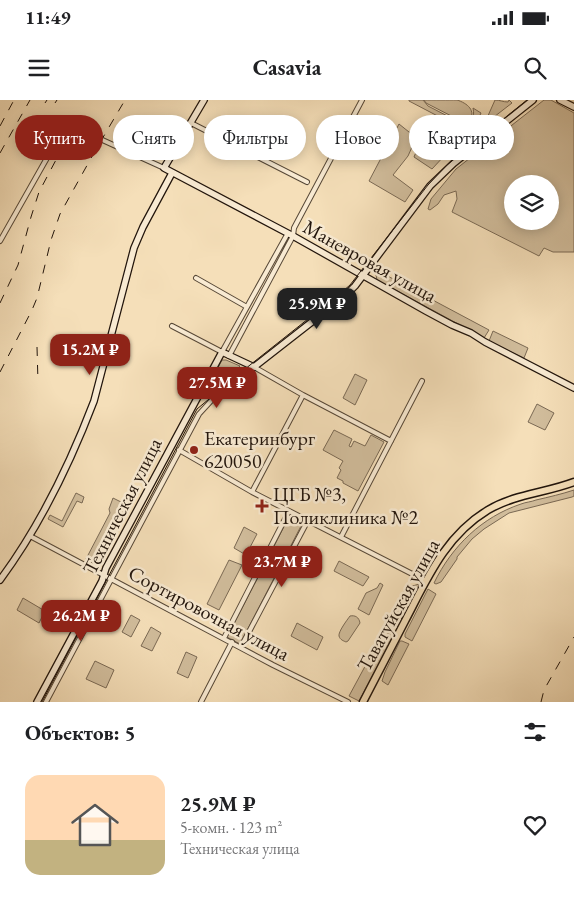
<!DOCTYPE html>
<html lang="ru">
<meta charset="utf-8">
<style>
body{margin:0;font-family:"EB Garamond",serif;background:#f6f6f6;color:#202124;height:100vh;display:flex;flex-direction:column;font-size:19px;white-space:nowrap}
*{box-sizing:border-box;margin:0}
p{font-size:16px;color:#757577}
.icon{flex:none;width:28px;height:28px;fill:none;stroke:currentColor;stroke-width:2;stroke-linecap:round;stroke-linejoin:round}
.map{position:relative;height:602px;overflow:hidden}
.drawer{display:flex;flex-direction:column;background:#fff;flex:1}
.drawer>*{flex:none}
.top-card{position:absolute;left:15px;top:15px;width:545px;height:45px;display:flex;gap:10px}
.fabs{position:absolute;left:504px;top:75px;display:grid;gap:10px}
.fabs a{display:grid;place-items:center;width:55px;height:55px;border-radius:50%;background:#fff;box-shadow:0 2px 12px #0003;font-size:25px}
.price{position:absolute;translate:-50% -42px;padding:0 11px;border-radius:10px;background:#8f2418;color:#fff;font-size:16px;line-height:32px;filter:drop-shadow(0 1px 2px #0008)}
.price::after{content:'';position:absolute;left:50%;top:30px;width:15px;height:11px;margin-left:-8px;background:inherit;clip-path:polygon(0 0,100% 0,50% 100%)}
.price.current{background:#222;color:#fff}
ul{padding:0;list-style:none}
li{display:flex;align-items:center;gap:15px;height:125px;padding:0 25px}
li+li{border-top:1px solid #e0e0e0}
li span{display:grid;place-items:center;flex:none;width:140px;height:100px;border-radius:15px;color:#555}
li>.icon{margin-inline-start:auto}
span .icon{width:60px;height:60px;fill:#fffc;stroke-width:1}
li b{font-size:21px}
h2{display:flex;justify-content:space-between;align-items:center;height:60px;padding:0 25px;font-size:21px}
.chip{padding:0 18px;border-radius:22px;background:#fff;box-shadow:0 2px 12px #0003;font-size:18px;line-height:45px}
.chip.current{background:#8f2418;color:#fff}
.status{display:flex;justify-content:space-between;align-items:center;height:35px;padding:0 25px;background:#fff;direction:ltr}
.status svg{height:14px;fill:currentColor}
header{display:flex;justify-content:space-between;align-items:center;height:65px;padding:0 25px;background:#fff;font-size:22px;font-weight:700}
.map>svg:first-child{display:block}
</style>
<div class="status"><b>11:49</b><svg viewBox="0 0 49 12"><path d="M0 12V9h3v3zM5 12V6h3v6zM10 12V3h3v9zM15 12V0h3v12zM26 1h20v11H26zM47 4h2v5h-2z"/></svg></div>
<header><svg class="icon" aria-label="menu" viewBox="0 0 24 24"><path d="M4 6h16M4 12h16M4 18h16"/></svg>Casavia<svg class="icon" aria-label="search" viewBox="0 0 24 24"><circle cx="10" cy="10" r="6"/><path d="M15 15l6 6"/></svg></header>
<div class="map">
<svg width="574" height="602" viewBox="0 0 574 602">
<rect width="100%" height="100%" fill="#f5dfb9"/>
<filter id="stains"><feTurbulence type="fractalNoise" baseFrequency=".004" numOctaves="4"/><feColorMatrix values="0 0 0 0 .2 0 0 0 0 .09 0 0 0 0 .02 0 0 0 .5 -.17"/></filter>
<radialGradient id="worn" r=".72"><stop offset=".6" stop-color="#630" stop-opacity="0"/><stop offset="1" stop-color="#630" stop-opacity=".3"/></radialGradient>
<!-- green -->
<path fill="#d1bd9c" stroke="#7a6954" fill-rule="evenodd" d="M409 0H423L428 6 463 24C472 23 475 17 473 8L481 13 480 15 487 18 495 0C500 0 503 2 508 2L509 0 512 3 472 34 409 1Z
M424 0C433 0 449 0 457 0 467 3 477 11 469 21L463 22 426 3Z
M544 0H551L574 13V152H553L544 148 539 156 452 112 457 99 456 91 444 95 438 104 430 110 428 109 431 99 456 69ZM512 84H550V121H512Z
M399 24 409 32 417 36 408 56 393 75 413 90 405 102 369 81Z
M422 38 429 41 436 42 438 47 445 55 432 69 414 57Z
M383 167 384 168 382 173 489 230 484 238 377 180 376 175Z
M493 231 528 248 524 258 489 241Z
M222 260H226L240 266 238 268H236L222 279 223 281 202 298Z
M355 274 367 280 355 305 343 298Z
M537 304 554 313 545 330 528 322Z
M334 330 352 339 349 346 351 347 354 341 365 346 371 335 384 342 358 391 343 383V381L337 378 341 370 339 368 343 361 323 350Z
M574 390V396L572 397 509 413 484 429 472 439 457 457V459L441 482 436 484 434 483C452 446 482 417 521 404 526 402 531 402 536 400 549 397 562 394 574 390Z
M76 393 84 397 82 403 77 401 63 427 48 419 50 415 62 421Z
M113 398 127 405 96 465 86 459 110 413 109 409Z
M288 419 301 426 240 544 227 537Z
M244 427 257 434 246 455 234 448Z
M229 460 242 465 219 510 207 504Z
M339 461 369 477 363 486 334 471Z
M380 483 383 485 369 515 358 509 366 493 377 488Z
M419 484 420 485 398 526H395L388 522 406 488Z
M428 489 436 494 412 541 405 537V534Z
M23 498 45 511 39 523 17 510Z
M131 515 140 520 131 537 122 532Z
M350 516C355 515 359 517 360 523L348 541 346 542C344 541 340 540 339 536 338 532 347 520 350 516Z
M297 523 323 537 317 550 291 536Z
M151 527 161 533 152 551 141 546Z
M391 530 394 532V536L359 601 349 596 376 546 383 548 389 538 388 535V532Z
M400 541H402L409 544 388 585 382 581 385 572Z
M186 552 197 557 188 578 177 573Z
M95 561 114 570 106 588 86 579Z"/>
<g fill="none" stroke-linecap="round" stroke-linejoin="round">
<!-- street-tunnel -->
<path stroke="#cbb796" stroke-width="4" stroke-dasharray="4 2" stroke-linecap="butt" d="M87 33 98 38"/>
<defs>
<path id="street" d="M191 23 307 82
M98 38 164 68
M0 141 60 35C68 28 78 30 87 33
M196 178 247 207
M172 226 222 252 288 133
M229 256 293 136 294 128 362 0
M179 350 252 392 426 481
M252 392 303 295
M30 436 273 565 348 602
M341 437 422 281
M224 538 289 411
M241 547 308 420
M46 602 199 314 211 301 254 267 303 295 391 341
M201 602 232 542"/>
<path id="secondary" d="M204 0 164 68 293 136 426 211 452 225 471 233 485 242 574 288
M560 0 574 7
M0 480C40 426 70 364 94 301L134 148 143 127 172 73
M37 602 102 481 106 468 222 252 254 267 345 196 355 186 430 86 454 63 533 0"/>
<path id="primary" d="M363 602C377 575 391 548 405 521 427 479 445 436 488 410 515 394 545 393 574 382"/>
</defs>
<!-- street casing -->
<use href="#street" stroke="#574837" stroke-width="6"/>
<!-- secondary casing -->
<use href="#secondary" stroke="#22150c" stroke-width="8"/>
<!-- primary casing -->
<use href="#primary" stroke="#22150c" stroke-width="9"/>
<!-- street -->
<use href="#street" stroke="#f8ead2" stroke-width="4"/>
<!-- secondary -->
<use href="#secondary" stroke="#f8ead2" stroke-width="5.5"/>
<!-- primary -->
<use href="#primary" stroke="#f5dfb9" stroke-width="6"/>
<!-- tram -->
<path stroke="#22150c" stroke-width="1" d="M42 602 197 309 250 265 342 192 350 185 428 85 447 65 527 0"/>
<!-- rail -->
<path stroke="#22150c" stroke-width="1" stroke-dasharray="9 9" stroke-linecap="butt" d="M45 3 47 0
M55 3 57 0
M0 26 14 0
M0 53 30 0
M0 203 18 165 31 117 39 92 66 41
M37 247 38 282
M0 272 32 210 37 198 51 140 60 114 95 51 125 0
M541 602 544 590 574 537"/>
</g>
<!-- markers -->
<g fill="#8f2418" stroke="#f8ead2" stroke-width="2">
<circle cx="194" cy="350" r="5"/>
<path d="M259.5 398.5h5v5h5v5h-5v5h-5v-5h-5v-5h5z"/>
</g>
<g text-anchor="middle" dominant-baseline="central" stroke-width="5" stroke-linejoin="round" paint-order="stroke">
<!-- street labels -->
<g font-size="20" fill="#22150c" stroke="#f8ead2">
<text transform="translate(370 161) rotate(29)">Маневровая улица</text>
<text transform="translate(122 406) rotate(-63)">Техническая улица</text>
<text transform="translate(398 505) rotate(-61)">Таватуйская улица</text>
<text transform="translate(209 513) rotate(28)">Сортировочная улица</text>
</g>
<!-- poi labels -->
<g font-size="20" fill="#22150c" stroke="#f8ead2" text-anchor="start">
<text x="204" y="338">Екатеринбург<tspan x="204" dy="23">620050</tspan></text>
<text x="273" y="394">ЦГБ №3,<tspan x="273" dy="23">Поликлиника №2</tspan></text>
</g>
</g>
<rect width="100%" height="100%" filter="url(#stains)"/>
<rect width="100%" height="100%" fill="url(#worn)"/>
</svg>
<div class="fabs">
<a><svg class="icon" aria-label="layers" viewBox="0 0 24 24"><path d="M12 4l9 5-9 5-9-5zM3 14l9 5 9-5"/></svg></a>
</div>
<b class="price current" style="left:317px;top:230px">25.9M ₽</b>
<b class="price" style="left:90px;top:276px">15.2M ₽</b>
<b class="price" style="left:217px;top:309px">27.5M ₽</b>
<b class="price" style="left:282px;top:488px">23.7M ₽</b>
<b class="price" style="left:81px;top:542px">26.2M ₽</b>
<div class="top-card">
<a class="chip current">Купить</a>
<a class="chip">Снять</a>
<a class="chip">Фильтры</a>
<a class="chip">Новое</a>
<a class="chip">Квартира</a>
</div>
</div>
<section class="drawer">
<h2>Объектов: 5<svg class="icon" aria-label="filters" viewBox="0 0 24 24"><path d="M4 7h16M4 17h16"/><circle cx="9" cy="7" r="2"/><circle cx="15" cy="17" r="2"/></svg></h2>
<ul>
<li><span style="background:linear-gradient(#ffd9b3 65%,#c2b280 0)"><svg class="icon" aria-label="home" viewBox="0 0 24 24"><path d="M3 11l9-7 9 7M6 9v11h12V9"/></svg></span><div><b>25.9M ₽</b><p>5-комн. · 123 m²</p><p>Техническая улица</p></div><svg class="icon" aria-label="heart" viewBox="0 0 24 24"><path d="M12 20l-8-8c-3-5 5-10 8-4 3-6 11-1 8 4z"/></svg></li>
</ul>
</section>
